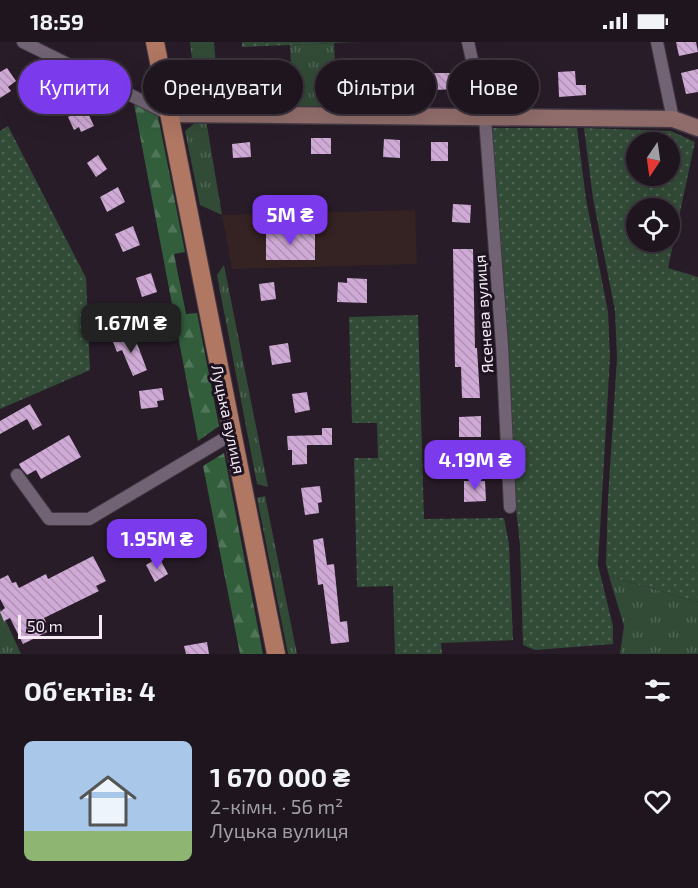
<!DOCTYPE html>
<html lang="uk">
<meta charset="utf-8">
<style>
body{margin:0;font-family:"Exo 2",sans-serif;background:#2b222c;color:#f1f3f6;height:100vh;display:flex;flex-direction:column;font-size:22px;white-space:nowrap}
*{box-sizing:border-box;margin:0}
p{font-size:20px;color:#a19fa4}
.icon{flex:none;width:33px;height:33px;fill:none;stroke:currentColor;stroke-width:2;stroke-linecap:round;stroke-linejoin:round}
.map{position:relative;height:612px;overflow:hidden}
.panel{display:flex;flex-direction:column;background:#1e151f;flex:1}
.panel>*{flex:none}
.hud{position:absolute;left:18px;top:18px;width:663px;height:54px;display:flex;gap:12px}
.needle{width:39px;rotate:193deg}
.controls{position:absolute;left:626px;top:90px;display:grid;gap:12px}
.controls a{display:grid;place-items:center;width:54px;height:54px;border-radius:50%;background:#1e151f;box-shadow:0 6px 24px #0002,0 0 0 2px #3c343d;font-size:30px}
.scale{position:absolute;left:18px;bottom:15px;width:84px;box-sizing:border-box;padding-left:6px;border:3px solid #f4ebf5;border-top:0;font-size:16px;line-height:21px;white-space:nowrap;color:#f4ebf5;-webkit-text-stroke:4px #1e1320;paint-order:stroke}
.price{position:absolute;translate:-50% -51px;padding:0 14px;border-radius:12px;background:#7c3aed;color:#fff;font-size:20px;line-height:39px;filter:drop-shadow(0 2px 3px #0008)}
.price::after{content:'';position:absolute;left:50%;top:36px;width:18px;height:14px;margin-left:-9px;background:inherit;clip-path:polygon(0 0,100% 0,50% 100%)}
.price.on{background:#222;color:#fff}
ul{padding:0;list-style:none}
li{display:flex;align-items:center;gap:18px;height:150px;padding:0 24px}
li+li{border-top:2px solid #3c343d}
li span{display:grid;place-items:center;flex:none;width:168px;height:120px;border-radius:9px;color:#555}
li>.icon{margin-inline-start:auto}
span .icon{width:72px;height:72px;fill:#fffc;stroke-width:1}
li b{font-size:26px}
h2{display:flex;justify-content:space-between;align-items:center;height:72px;padding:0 24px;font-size:26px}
.pill{padding:0 21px;border-radius:27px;background:#1e151f;box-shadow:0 6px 24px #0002,0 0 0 2px #3c343d;font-size:21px;line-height:54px}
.pill.on{background:#7c3aed;color:#fff}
.status{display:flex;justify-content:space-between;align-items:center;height:42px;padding:0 30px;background:#1e151f;direction:ltr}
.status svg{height:16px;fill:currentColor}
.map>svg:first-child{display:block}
</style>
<div class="status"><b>18:59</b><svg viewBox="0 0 49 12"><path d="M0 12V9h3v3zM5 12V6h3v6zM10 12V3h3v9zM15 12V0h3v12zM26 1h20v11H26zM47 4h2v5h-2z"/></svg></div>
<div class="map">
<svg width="698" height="612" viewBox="0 0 698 612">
<defs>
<pattern id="grass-tufts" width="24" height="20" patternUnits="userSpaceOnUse" patternTransform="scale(1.5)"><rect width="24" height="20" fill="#324b37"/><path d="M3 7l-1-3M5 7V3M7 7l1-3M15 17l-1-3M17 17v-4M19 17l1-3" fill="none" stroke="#506555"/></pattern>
<pattern id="forest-firs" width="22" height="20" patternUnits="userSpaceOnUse" patternTransform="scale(1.5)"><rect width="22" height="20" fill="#325e3c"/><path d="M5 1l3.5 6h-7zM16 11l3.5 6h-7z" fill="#507559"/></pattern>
<pattern id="garden-dots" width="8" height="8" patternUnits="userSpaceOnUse" patternTransform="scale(1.5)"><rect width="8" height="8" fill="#324b37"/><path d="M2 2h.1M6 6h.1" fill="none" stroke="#506555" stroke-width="1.8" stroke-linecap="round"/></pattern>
<pattern id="building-back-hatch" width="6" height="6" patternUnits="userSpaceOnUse" patternTransform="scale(1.5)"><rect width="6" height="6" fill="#d0aad6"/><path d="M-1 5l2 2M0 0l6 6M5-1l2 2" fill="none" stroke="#ae91b3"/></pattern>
</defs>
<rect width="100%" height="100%" fill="#281c29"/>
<!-- commercial -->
<path fill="#352222" d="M415 168 417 222 232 227 222 173Z"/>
<!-- grass -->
<path fill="url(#grass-tufts)" d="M190 0H214L219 63 197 62Z
M334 1 337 64H293L290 3Z
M206 78 222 173 200 163 185 89 196 80Z
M224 223 268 445 257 442 217 233Z
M265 454 297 612H288L257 456Z
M609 534 698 560V612H620L624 584Z
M0 566 21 612H0Z"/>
<!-- forest -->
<path fill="url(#forest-firs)" d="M134 62 158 74 185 210 174 212 186 272 197 271 219 384 198 399Z
M224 411 263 612H240L203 424Z"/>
<!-- garden -->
<path fill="url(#garden-dots)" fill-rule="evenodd" d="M242 0H356L242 5Z
M8 84 86 236 90 328 0 367V89Z
M492 86H577L586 157 608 270 610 315 598 523 613 584V602L535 608 523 603 520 503 516 467Z
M584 86 671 89 695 100 668 226 698 235V560L609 534 606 522 608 457 617 316 615 269 593 156ZM669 100V134H636V100ZM669 166V200H636V166Z
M418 273 424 477 504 476 509 502 513 598 441 601 442 612H395L393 544 357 545 354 416H378L377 381H352L349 275Z"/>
<!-- building -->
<path fill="url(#building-back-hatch)" d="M676 0H696L698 10 679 14Z
M267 22H286V43H267Z
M7 26 16 39 8 45 11 49 0 56V30Z
M241 27 242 48 221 49 219 28Z
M385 27H406V44H411V58H393V45H385Z
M698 27V50L686 52 681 31Z
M575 29 576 43H586V53L559 55 558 30Z
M338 30H358V47L338 48Z
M432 31H460V47L432 48Z
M60 48 69 64 54 72 45 56Z
M86 67 94 84 81 90 79 85 74 88 68 75Z
M311 96H331V112H311Z
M384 97 400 98V116L383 115Z
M250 100 251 115 233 116 232 102Z
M431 100H448V119H431Z
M98 113 107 127 96 135 87 121Z
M118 145 125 160 107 170 100 155Z
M453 162 471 163 470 181 452 180Z
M133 184 140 203 123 210 115 192Z
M266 191H315V218H266Z
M453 207H473L475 306H477L480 356H462L461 325H455Z
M151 231 157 250 142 255 136 236Z
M347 236 367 237V261L337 260 338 240 347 241Z
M274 240 276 257 261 259 259 242Z
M133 291 147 328 133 334 122 308 117 310 113 300Z
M288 301 291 320 272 323 269 304Z
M162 346 164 358 157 359 158 365 141 367 139 349Z
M307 350 310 368 295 371 292 352Z
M30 362 42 383 33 388 27 377 0 392V379Z
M481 374V395H459V375Z
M322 386H332V403H307V422L292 423V408H288L287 394 322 393Z
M69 393 81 415 41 437 36 428 27 433 21 426 19 422Z
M464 439H485L486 459 464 460Z
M320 444 322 460 318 461 319 471 305 473 301 446Z
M323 496 327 523 334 522 340 580 347 579 349 600 331 602 323 542 318 543 313 498Z
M93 514 106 539 96 544 99 549 44 576 46 580 43 582 47 590 23 602 10 576 4 579 0 570 5 566 0 557V537L8 533 12 541 16 540 19 546 46 532 48 537Z
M159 515 168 532 155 540 146 523Z
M207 600 209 612H186L184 604Z"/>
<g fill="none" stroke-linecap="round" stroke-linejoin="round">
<defs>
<path id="street" d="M23 0 169 72
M468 0 485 76 502 303 510 465
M657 0 673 77
M17 433 49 477H89L232 392"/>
<path id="secondary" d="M169 72 673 77 698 86"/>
<path id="primary" d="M155 0 276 612"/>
</defs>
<!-- street casing -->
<use href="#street" stroke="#423844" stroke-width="14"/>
<!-- secondary casing -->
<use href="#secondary" stroke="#423844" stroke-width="19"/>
<!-- primary casing -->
<use href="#primary" stroke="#423844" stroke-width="20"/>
<!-- street -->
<use href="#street" stroke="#716373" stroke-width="12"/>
<!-- secondary -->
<use href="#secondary" stroke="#906d6a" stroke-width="16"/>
<!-- primary -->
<use href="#primary" stroke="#b07762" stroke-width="18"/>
</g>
<g text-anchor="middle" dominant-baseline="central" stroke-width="6" stroke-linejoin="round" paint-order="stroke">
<!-- street labels -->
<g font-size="16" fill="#f4ebf5" stroke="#1e1320">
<text transform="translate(483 272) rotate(-94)">Ясенева вулиця</text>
<text transform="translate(229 377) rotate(78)">Луцька вулиця</text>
</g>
</g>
</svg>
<div class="controls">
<a><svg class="needle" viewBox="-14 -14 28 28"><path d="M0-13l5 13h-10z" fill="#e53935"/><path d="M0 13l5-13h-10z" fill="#a19fa4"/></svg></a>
<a><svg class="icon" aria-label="locate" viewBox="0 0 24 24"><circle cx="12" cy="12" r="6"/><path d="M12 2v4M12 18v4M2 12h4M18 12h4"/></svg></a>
</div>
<div class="scale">50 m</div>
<b class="price" style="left:290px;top:204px">5M ₴</b>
<b class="price on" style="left:131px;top:312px">1.67M ₴</b>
<b class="price" style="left:475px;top:449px">4.19M ₴</b>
<b class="price" style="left:157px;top:528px">1.95M ₴</b>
<div class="hud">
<a class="pill on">Купити</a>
<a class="pill">Орендувати</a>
<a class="pill">Фільтри</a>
<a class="pill">Нове</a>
</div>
</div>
<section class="panel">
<h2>Об’єктів: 4<svg class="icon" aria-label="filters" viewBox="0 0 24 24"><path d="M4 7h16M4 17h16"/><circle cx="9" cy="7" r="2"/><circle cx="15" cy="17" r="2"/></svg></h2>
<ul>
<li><span style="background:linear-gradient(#a9c7e8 75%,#8fb573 0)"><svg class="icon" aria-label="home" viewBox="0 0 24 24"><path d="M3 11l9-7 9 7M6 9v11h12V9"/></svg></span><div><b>1 670 000 ₴</b><p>2-кімн. · 56 m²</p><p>Луцька вулиця</p></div><svg class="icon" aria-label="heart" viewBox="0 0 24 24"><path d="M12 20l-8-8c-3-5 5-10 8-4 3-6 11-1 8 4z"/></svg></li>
</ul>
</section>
